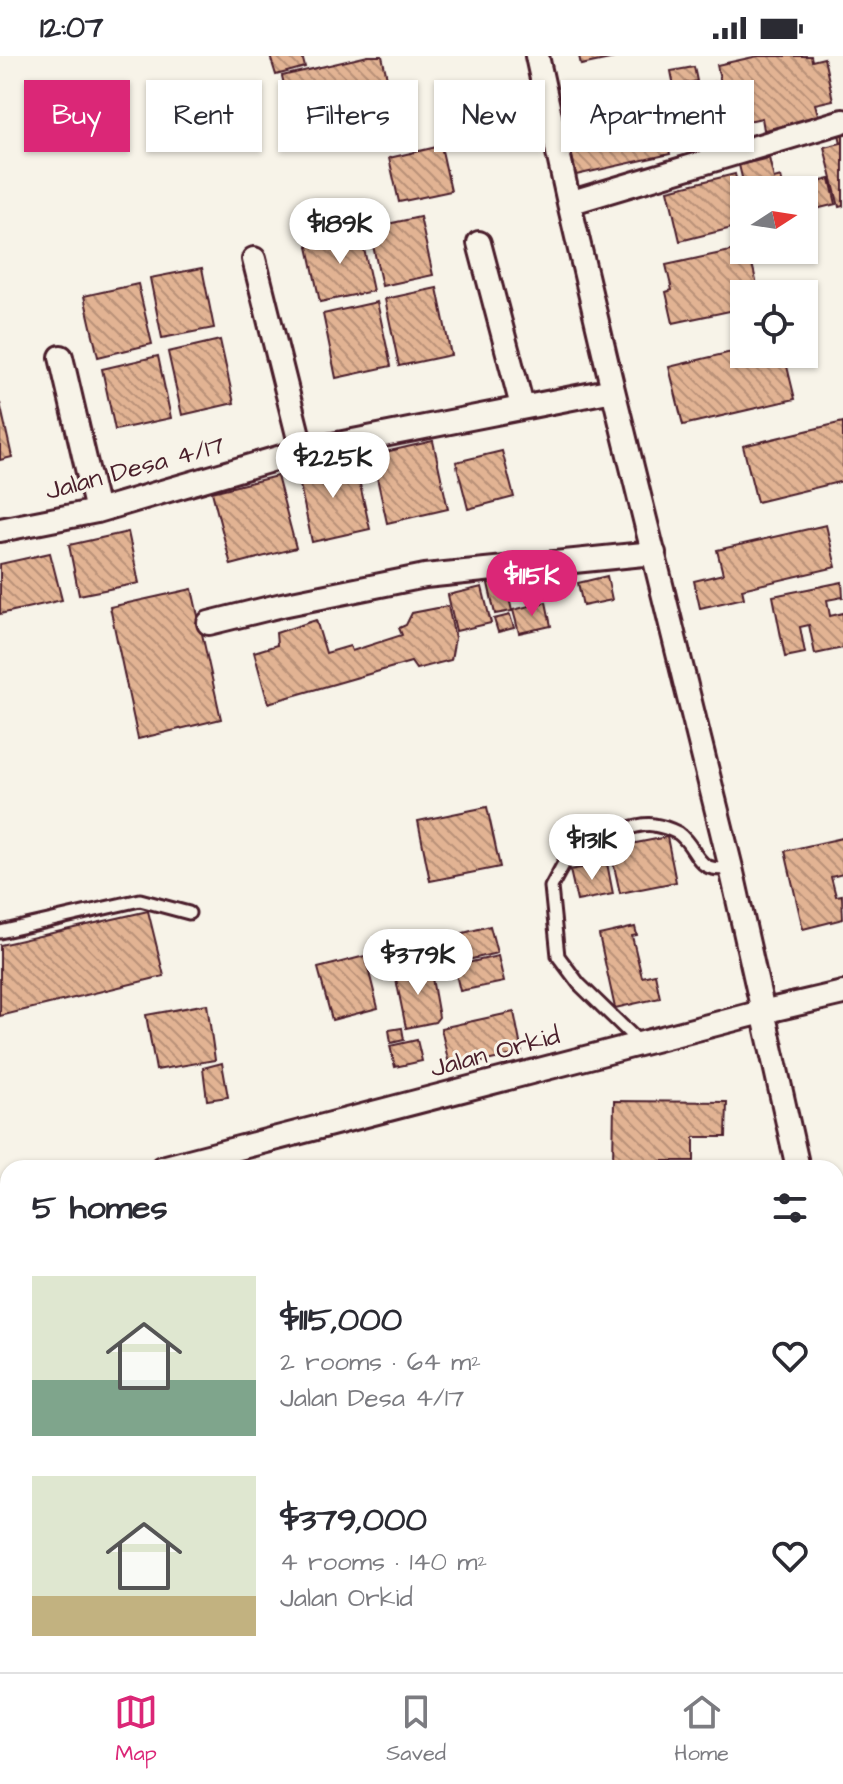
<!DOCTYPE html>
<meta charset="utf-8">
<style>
body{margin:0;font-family:"Architects Daughter",sans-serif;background:#f7f7f7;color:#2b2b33;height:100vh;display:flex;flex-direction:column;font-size:30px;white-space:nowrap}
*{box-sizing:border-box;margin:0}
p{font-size:26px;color:#7c7c81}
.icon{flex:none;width:44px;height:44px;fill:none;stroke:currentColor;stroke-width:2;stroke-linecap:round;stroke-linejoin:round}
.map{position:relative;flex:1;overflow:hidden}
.details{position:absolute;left:0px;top:1104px;width:844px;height:512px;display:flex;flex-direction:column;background:#fff;border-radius:24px 24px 0 0;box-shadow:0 2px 6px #0004}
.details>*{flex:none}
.banner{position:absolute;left:24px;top:24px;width:796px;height:72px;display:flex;gap:16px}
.needle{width:52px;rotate:78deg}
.tools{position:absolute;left:730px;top:120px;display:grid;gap:16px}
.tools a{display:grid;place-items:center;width:88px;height:88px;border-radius:0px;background:#fff;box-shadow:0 2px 6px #0004;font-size:40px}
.price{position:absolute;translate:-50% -68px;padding:0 18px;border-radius:28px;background:#fff;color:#222;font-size:26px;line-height:52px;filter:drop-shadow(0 2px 4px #0008)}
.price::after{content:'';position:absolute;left:50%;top:48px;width:24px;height:18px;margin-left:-12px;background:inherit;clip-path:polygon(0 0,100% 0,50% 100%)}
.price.active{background:#db2777;color:#fff}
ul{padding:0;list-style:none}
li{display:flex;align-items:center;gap:24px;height:200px;padding:0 32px}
li span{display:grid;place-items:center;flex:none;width:224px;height:160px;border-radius:0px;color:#555}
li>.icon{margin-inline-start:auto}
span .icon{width:96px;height:96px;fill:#fffc;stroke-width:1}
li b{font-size:34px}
h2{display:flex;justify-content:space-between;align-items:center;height:96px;padding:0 32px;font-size:34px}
.tag{padding:0 28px;border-radius:0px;background:#fff;box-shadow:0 2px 6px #0004;font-size:28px;line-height:72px}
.tag.active{background:#db2777;color:#fff}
.status{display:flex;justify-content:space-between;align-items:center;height:56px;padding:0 40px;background:#fff;direction:ltr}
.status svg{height:22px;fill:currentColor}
.dock{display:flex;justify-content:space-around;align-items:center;height:112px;border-top:2px solid #e1e1e2;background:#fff;font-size:22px;color:#7c7c81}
.dock a{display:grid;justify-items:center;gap:4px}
.dock .active{color:#db2777}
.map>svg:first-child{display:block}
</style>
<div class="status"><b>12:07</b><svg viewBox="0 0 49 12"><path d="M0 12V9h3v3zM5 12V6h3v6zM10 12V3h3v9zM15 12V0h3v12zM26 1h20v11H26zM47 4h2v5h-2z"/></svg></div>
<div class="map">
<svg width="843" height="1616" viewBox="0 0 843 1616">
<defs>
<pattern id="building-back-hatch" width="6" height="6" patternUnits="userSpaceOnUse" patternTransform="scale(2)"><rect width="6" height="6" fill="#e2b393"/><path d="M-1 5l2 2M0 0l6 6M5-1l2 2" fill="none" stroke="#b99178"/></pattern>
</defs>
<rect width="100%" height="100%" fill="#f7f3e8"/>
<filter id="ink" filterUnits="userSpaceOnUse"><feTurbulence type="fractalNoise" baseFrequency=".0125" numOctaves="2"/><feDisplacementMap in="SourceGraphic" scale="16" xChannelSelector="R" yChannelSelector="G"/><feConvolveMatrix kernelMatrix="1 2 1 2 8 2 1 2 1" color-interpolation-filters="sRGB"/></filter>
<g filter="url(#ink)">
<!-- building -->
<path fill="url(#building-back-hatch)" stroke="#4a1f2b" stroke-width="2" d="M270 0H302L305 11 276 19Z
M368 0H382L396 61 297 84 282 20Z
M579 0H624L581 9Z
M758 0H811L812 5 824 2 833 44 815 48 819 62 764 74 762 62 730 69 717 9Z
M694 11 697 25 674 30 671 15Z
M713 26 721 60 708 63 700 29Z
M661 57 670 98 576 119 567 78Z
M843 77V150L839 151 824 91 841 87 839 78Z
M441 90 451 135 399 146 389 102Z
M769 102 774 123 781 121 784 134H745L739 109Z
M735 118 744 156V169L680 185 668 134Z
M830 123 836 148 804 156V134H784Z
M420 161 433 219 382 230 369 172Z
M360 174 373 235 320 246 307 186Z
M744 192V194H749L759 238H744V252L673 267 666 236 672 234 666 209Z
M202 212 214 272 162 282 150 222Z
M138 228 152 288 98 301 84 240Z
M437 232 451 299 399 310 385 243Z
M377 246 391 310 336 322 323 258Z
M220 284 234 347 182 359 168 296Z
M744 293V298H784L795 343 683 369 669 311Z
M158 300 171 362 115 374 102 313Z
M0 347 12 401 0 404Z
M843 366V425L757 446 743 390Z
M433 385 448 453 387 467 372 399Z
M502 395 514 441 468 453 456 406Z
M354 402 370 473 312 486 297 415Z
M277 420 296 492 231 509 212 436Z
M826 469 836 511 742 533 744 542 700 552 694 525 723 518 717 494Z
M128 476 139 527 79 539 69 489Z
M50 497 62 544 0 558V508Z
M504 520 512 555 495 558 487 523Z
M607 520 612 544 583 550 578 527Z
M842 526 843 541 827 544 830 560 843 557V592L815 598 809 569 800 571 805 597 785 601 773 540Z
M482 531 491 567 456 575 448 539Z
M192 533 221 663 138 683 110 551Z
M546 546 551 570 519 577 513 554Z
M448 550 455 582 451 604 416 613 411 606 268 647 254 596 277 589 276 577 316 564 326 597 350 590 352 595 402 579 399 572 406 569 412 557Z
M510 559 514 572 498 576 494 563Z
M487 751 500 811 430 825 418 765Z
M667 781 676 826 620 837 610 792Z
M842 782 843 818 831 821 836 840 842 839 843 863 803 873 785 795Z
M607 807 613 838 577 845 570 814Z
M148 855 164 920 0 960V889Z
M490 870 497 897 455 907 448 881Z
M635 871 637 879 632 880 642 921 655 918 660 942 615 952 599 879Z
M365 900 378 952 332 964 318 912Z
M498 900 504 926 460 935 454 910Z
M430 911 439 961 435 966 406 972 395 918Z
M207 948 215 1004 156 1014 146 959Z
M514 956 522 997 450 1013 441 972Z
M402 972 404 984 391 987 389 974Z
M417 984 422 1005 395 1011 390 990Z
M222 1007 228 1041 207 1044 203 1012Z
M614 1045 727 1046 726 1081H694V1105H661V1112H637L638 1108 613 1107Z"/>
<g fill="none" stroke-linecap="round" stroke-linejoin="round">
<defs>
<path id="service" d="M0 876 140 844 189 857
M640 987 579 928 558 900 551 831 571 794C590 787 635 765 654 769 660 770 672 774 678 777 700 793 693 818 731 812"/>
<path id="minor" d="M537 0 569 147 613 334 731 812 798 1112
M569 147 843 65
M479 187 522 350
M254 203 302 395
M61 301 97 455
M0 474 97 455 302 395 613 334
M209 567 282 549 425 520 654 497
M162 1112 762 956 843 937
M0 1154 8 1152
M836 1276 843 1306"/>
</defs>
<!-- service casing -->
<use href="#service" stroke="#4a1f2b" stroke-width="17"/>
<!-- minor casing -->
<use href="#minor" stroke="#4a1f2b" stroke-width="28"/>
<!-- service -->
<use href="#service" stroke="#f7f3e8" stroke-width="11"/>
<!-- minor -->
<use href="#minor" stroke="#f7f3e8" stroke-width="22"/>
</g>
</g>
<g text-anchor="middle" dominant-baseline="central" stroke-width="6" stroke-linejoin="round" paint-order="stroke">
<!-- street labels -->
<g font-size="26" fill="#4a1f2b" stroke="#f7f3e8">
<text transform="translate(135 412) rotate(-15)">Jalan Desa 4/17</text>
<text transform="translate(495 996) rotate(-15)">Jalan Orkid</text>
</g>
</g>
</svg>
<div class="tools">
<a><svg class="needle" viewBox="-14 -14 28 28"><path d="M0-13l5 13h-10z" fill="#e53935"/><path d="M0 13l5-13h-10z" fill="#7c7c81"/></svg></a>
<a><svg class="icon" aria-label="locate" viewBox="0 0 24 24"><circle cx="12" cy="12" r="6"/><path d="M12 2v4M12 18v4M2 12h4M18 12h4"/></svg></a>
</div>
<b class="price" style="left:340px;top:210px">$189K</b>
<b class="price" style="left:333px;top:444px">$225K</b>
<b class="price active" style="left:532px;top:562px">$115K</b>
<b class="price" style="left:592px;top:826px">$131K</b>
<b class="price" style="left:418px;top:941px">$379K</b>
<div class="banner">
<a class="tag active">Buy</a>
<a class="tag">Rent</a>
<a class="tag">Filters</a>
<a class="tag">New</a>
<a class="tag">Apartment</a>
</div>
<section class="details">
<h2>5 homes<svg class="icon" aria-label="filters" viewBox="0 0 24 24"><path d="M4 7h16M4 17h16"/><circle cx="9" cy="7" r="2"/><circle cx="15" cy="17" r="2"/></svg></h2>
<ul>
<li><span style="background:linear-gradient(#dfe7d0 65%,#7fa58c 0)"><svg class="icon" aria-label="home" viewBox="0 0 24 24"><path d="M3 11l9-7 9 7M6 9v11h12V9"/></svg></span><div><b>$115,000</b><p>2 rooms · 64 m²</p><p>Jalan Desa 4/17</p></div><svg class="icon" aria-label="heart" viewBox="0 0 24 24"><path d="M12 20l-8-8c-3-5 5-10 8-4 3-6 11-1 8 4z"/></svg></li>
<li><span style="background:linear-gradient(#dfe7d0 75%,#c2b280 0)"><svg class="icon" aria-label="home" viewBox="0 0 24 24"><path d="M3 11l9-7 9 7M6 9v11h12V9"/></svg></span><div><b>$379,000</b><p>4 rooms · 140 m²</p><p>Jalan Orkid</p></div><svg class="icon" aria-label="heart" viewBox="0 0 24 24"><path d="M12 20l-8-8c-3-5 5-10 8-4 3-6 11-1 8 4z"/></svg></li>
</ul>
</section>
</div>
<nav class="dock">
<a class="active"><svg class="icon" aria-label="map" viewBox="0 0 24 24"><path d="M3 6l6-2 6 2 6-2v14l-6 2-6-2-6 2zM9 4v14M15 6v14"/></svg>Map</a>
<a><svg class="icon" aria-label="saved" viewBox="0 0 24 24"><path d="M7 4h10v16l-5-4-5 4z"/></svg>Saved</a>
<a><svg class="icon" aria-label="home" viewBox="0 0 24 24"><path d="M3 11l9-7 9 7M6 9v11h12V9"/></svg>Home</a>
</nav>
